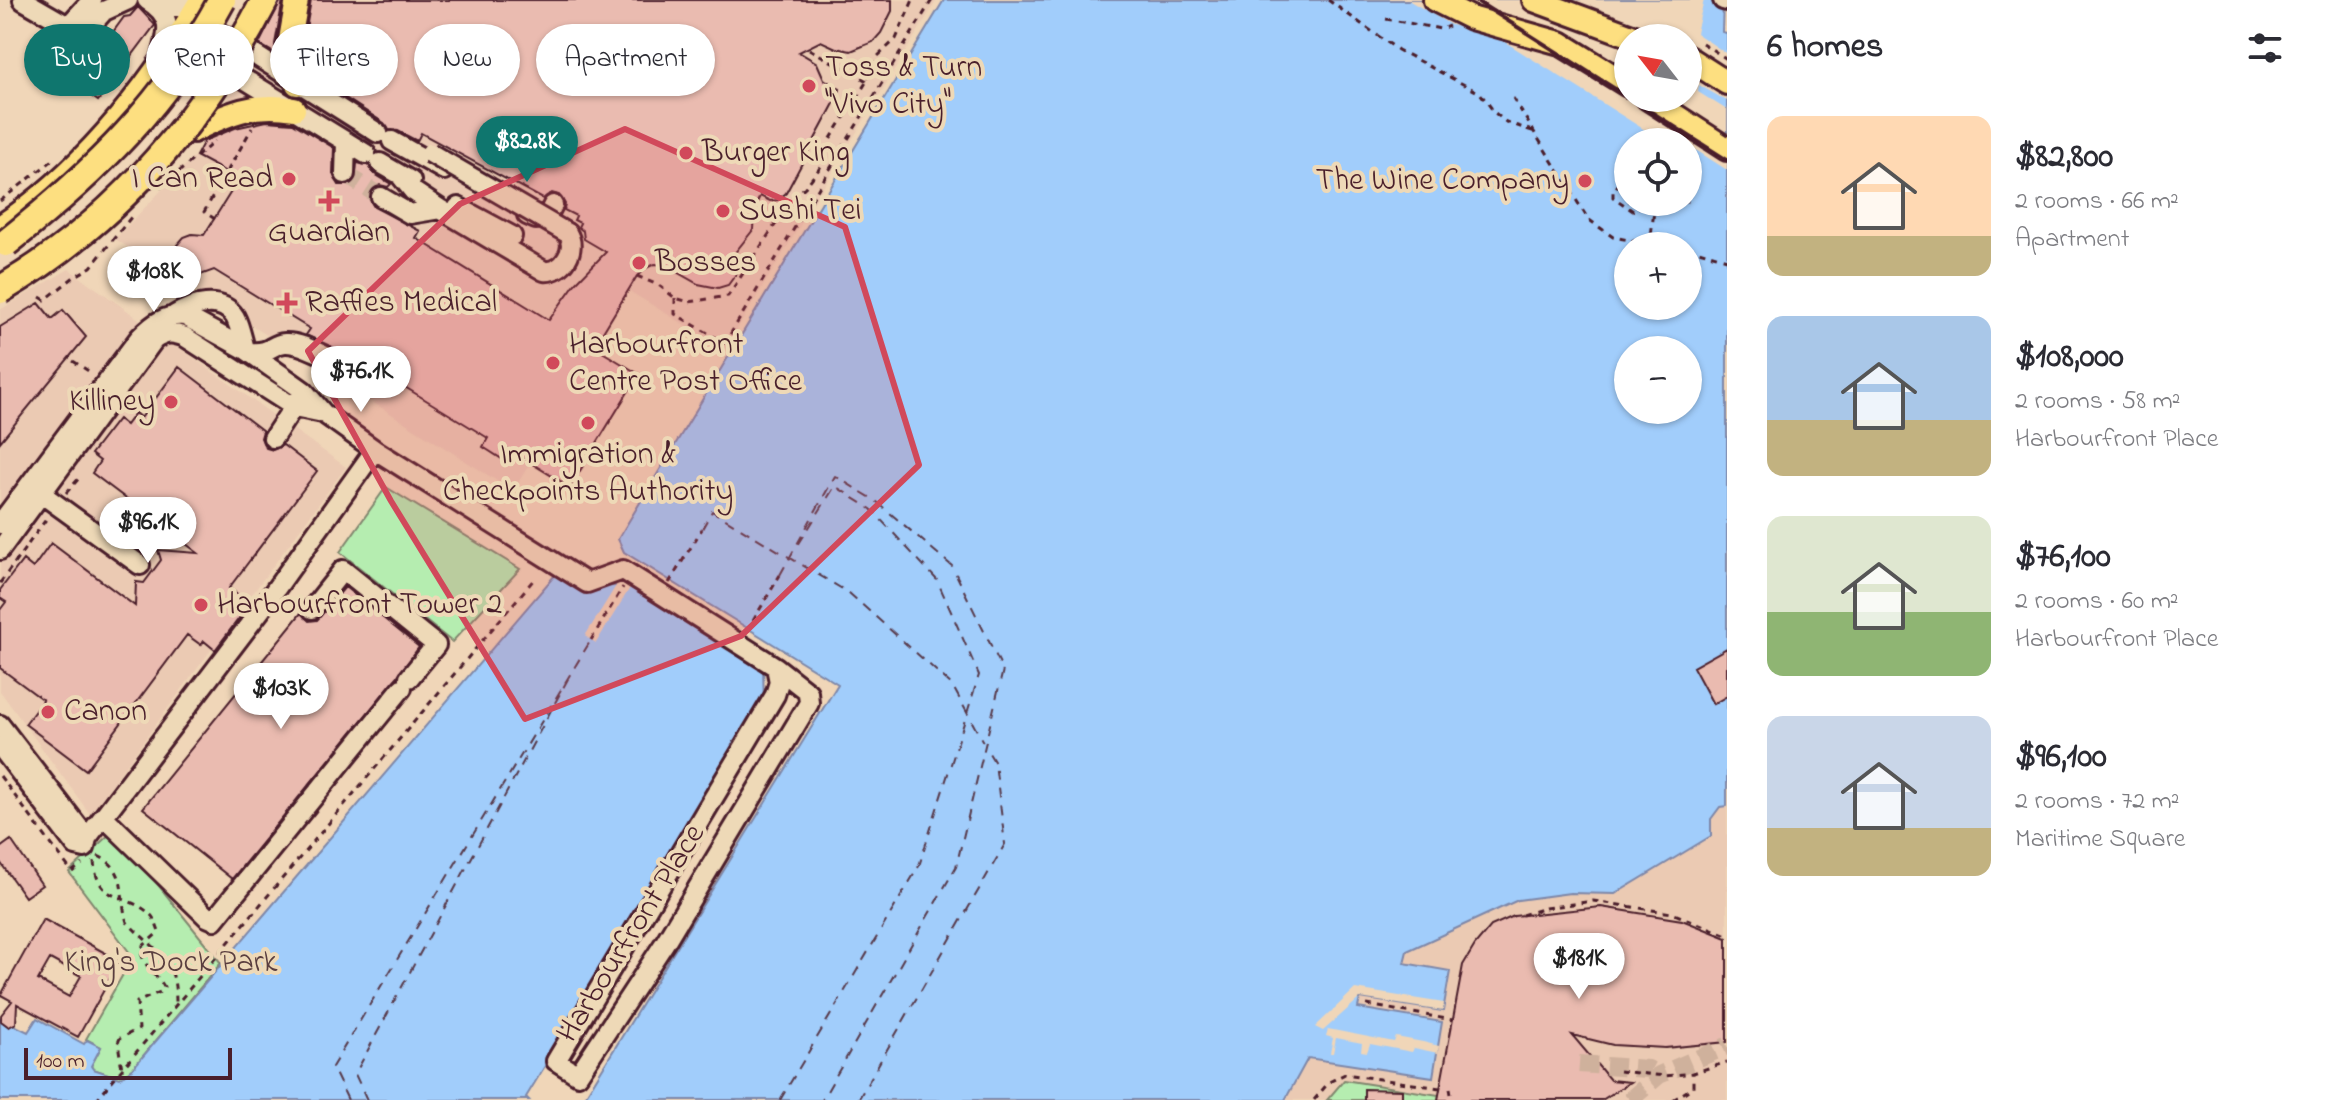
<!DOCTYPE html>
<meta charset="utf-8">
<style>
body{margin:0;font-family:"Indie Flower",sans-serif;background:#f7f7f7;color:#2b2b33;height:100vh;display:flex;flex-direction:column;font-size:30px;white-space:nowrap}
*{box-sizing:border-box;margin:0}
p{font-size:26px;color:#7c7c81}
.icon{flex:none;width:44px;height:44px;fill:none;stroke:currentColor;stroke-width:2;stroke-linecap:round;stroke-linejoin:round}
.map{position:relative;flex:1;overflow:hidden}
.panel{display:flex;flex-direction:column;background:#fff;width:600px}
.panel>*{flex:none}
.top-card{position:absolute;left:24px;top:24px;width:760px;height:72px;display:flex;gap:16px}
.needle{width:52px;rotate:301deg}
.buttons{position:absolute;left:1614px;top:24px;display:grid;gap:16px}
.buttons a{display:grid;place-items:center;width:88px;height:88px;border-radius:50%;background:#fff;box-shadow:0 2px 6px #0004;font-size:40px}
.scale{position:absolute;left:24px;bottom:20px;width:208px;box-sizing:border-box;padding-left:8px;border:4px solid #4a1f2b;border-top:0;font-size:22px;line-height:28px;white-space:nowrap;color:#4a1f2b;-webkit-text-stroke:6px #eed9b7;paint-order:stroke}
.price{position:absolute;translate:-50% -68px;padding:0 18px;border-radius:28px;background:#fff;color:#222;font-size:26px;line-height:52px;filter:drop-shadow(0 2px 4px #0008)}
.price::after{content:'';position:absolute;left:50%;top:48px;width:24px;height:18px;margin-left:-12px;background:inherit;clip-path:polygon(0 0,100% 0,50% 100%)}
.price.active{background:#0f766e;color:#fff}
ul{padding:0;list-style:none}
li{display:flex;align-items:center;gap:24px;height:200px;padding:0 40px}
li span{display:grid;place-items:center;flex:none;width:224px;height:160px;border-radius:16px;color:#555}
li>.icon{margin-inline-start:auto}
span .icon{width:96px;height:96px;fill:#fffc;stroke-width:1}
li b{font-size:34px}
h2{display:flex;justify-content:space-between;align-items:center;height:96px;padding:0 40px;font-size:34px}
.chip{padding:0 28px;border-radius:36px;background:#fff;box-shadow:0 2px 6px #0004;font-size:28px;line-height:72px}
.chip.active{background:#0f766e;color:#fff}
main{display:flex;flex:1;min-height:0}
.map>svg:first-child{display:block}
</style>
<main>
<div class="map">
<svg width="1727" height="1100" viewBox="0 0 1727 1100">
<rect width="100%" height="100%" fill="#f0d6b8"/>
<filter id="ink" filterUnits="userSpaceOnUse"><feTurbulence type="fractalNoise" baseFrequency=".0125" numOctaves="2"/><feDisplacementMap in="SourceGraphic" scale="16" xChannelSelector="R" yChannelSelector="G"/><feConvolveMatrix kernelMatrix="1 2 1 2 8 2 1 2 1" color-interpolation-filters="sRGB"/></filter>
<g filter="url(#ink)">
<!-- built -->
<path fill="#ebcab3" d="M281 0H937L725 349 629 291 594 347 639 374 570 487 530 463 513 491 115 239 198 152Z
M69 269 346 467 90 814 0 691V310Z
M1727 806V1100H1285L1308 1058 1433 1077 1442 1022 1358 1009 1360 998 1404 963 1407 951 1518 900 1570 893 1615 894 1711 819 1720 807Z"/>
<!-- green -->
<path fill="#b5edb0" stroke="#80866e" stroke-width="2" d="M386 487 520 569 452 642 340 552Z
M114 830 221 963 133 1068 120 1078 93 1069 91 1066 101 1047 86 1039 133 957 69 872Z
M1344 1080 1439 1095 1438 1100H1327Z"/>
<!-- water -->
<path fill="#a1cdfb" stroke="#7e87a8" stroke-width="2" fill-rule="evenodd" d="M944 0H1723L1722 32 1727 33V806L1720 807 1711 819V836L1615 894 1570 893 1518 900 1407 951 1404 963 1450 971 1443 1011 1360 998 1358 1008 1442 1022 1433 1077 1308 1058 1285 1100H583L838 684 624 552 618 539ZM1628 38H1688V98H1628ZM1628 142H1688V202H1628ZM1628 246H1688V306H1628ZM1628 350H1688V410H1628Z
M555 575 581 588 628 585 763 663 764 707 526 1097 529 1100H0V1018L28 1032 37 1018 84 1044 87 1040 101 1047 91 1066 93 1069 120 1078 133 1068Z"/>
<!-- pier -->
<path fill="#f0d6b8" fill-rule="evenodd" d="M1408 0H1704L1696 33 1727 54V101L1699 85 1698 92 1727 110V170L1688 145V142L1672 135 1664 142 1494 35 1451 25ZM1628 38H1688V98H1628Z
M619 581 633 583 596 643 585 636Z
M1355 989 1444 1003 1443 1011 1360 998 1323 1031 1315 1027Z
M1328 1029 1394 1042 1396 1037 1423 1042 1439 1046 1438 1053 1414 1048 1412 1052 1370 1044 1367 1052 1361 1051 1362 1043 1336 1038 1333 1053H1330L1333 1038 1326 1036Z"/>
<g fill="none" stroke-linecap="round" stroke-linejoin="round">
<!-- ferry -->
<path stroke="#57394a" stroke-width="2" stroke-dasharray="10 8" stroke-linecap="butt" d="M702 529 712 511 849 593 952 685 983 742
M780 575 835 476 876 501 952 566 1003 670 956 867 822 1100
M348 1100 332 1067 591 640
M367 1100 355 1074 570 675
M780 1100 919 866 979 675 937 580 871 509 835 486 795 550
M858 1100 1005 844 995 763 986 748"/>
</g>
<!-- building -->
<path fill="#eabbb0" stroke="#4a1f2b" stroke-width="2" fill-rule="evenodd" d="M281 0H283L275 44 276 54 259 44Z
M311 0H892V11L881 33 873 42 858 48 851 51 836 48 821 41 799 52 817 63 824 79 840 89 838 96 786 193 778 200 770 201 760 196 754 209 753 230 734 254 731 267 739 270 728 285 718 288 698 284 664 265 655 264 646 268 637 276 594 347 639 374 570 487 508 449 502 459 483 447 488 438 346 351 344 354 306 335 310 329 214 270 195 277 186 274 176 264 174 256 177 245 184 237 192 234 204 235 239 179 196 156 204 141 235 128 267 121 293 123 334 148 333 174 339 185H350L355 181 357 163 369 165 373 173 391 184 388 187 380 185 371 190 369 198 374 207 420 231 416 238 549 320 575 284 606 252 584 239 583 231 578 227 580 223 574 220 576 216 564 210 565 204 559 195 552 193 543 199 421 133 417 141 398 131 389 130 384 123 310 75 303 46Z
M138 7 155 25 98 101 75 84 124 17 130 16Z
M39 303 52 319 63 310 86 337 0 442V327Z
M179 367 263 431 261 438 266 448 273 450 283 445 317 471 229 588 248 602 244 608 246 609 215 650 204 641 201 645 187 635 86 770 25 724 43 700 0 668V610L6 602 0 598V590L23 560 33 568 51 543 135 606 136 582 144 583 161 560 158 550 198 553 92 473 100 461 91 454 118 419 126 425 135 413 141 418Z
M345 587 419 647 397 677 232 879 143 808 301 613 309 621 317 620Z
M1727 648V696L1713 704 1693 667Z
M11 840 42 885 25 897 0 862V848Z
M1601 907 1682 920 1727 938V1042L1665 1048 1613 1045 1572 1035 1610 1080 1630 1082 1602 1100H1438L1463 965 1475 945 1491 926 1514 916Z
M43 919 120 961 78 1037 17 1004 16 1023 9 1027 1 1021V1015L12 1001 1 995ZM50 959 81 976 69 997 38 980Z
M1364 1089 1402 1090V1100H1364Z"/>
<g fill="none" stroke-linecap="round" stroke-linejoin="round">
<!-- minor-tunnel -->
<path stroke="#cfb19c" stroke-width="18" stroke-dasharray="18 9" stroke-linecap="butt" d="M345 174 381 197
M1579 1064 1648 1069 1659 1075
M1630 1100 1659 1075 1727 1046"/>
<defs>
<path id="minor" d="M23 0 68 26 92 0
M147 0C173 16 169 30 162 56
M1723 0 1727 1
M158 7H179L189 0
M198 19 378 133
M184 39 233 72 366 154
M56 45 75 43 104 11 128 0
M392 141 444 170
M380 163 411 181
M345 174 346 142
M400 175 413 191 440 209 544 271C563 273 578 249 567 233
M381 197 410 214 440 209
M458 207 512 236
M527 215 536 219 550 211 553 205
M175 315C191 305 221 295 235 317 240 326 242 339 245 349
M249 352C272 354 270 344 285 343 300 342 320 354 334 360
M273 438 300 397
M35 489 140 565
M0 524 140 337C153 324 165 314 185 316L245 349 304 391 323 413 375 450 587 583 623 570 776 667 808 692 809 703 664 944 578 1075 556 1061 775 695 779 682 776 667
M0 550 154 340C166 332 172 332 185 337L294 407 323 413
M312 609 343 570 436 645 409 678
M0 725 87 838
M0 746 76 846 85 848 87 838 263 607 375 450
M104 817 207 917 214 920 402 688"/>
<path id="major" d="M1435 0 1471 18 1560 43 1628 85
M1534 0 1637 38
M1688 58 1727 83
M297 84 289 46 297 0
M1648 98 1727 149
M193 131C229 113 254 102 294 109
M0 227C84 171 150 87 201 0"/>
</defs>
<!-- minor casing -->
<use href="#minor" stroke="#4a1f2b" stroke-width="24"/>
<!-- major casing -->
<use href="#major" stroke="#4a1f2b" stroke-width="28"/>
<!-- path -->
<path stroke="#4a1f2b" stroke-width="3" stroke-dasharray="6 6" stroke-linecap="butt" d="M1328 0 1398 50 1480 93 1495 113 1506 122 1535 132
M1386 19 1441 29 1449 26
M1702 43 1727 59
M809 49 867 81
M1513 98 1588 219 1613 237 1661 246
M1648 137 1649 142
M1628 175H1625L1613 192V197L1633 211 1638 210 1643 202
M160 188 215 141
M0 201 53 160
M215 219 204 212 252 128
M1650 245 1655 202
M1688 248 1727 259
M637 276 660 286 675 298 689 302 728 296 793 198 805 187 826 160 830 140 867 81 876 58 896 39 913 0
M177 282 190 291
M40 297 45 300 74 277 91 267 132 216
M675 298V314L725 343 932 0
M73 361 93 374
M66 493 81 476
M0 583 47 518
M669 583 702 529
M747 631 780 575
M591 640 623 587
M0 776 72 872 82 864
M98 856C129 870 118 895 127 922 157 954 176 953 176 1005
M94 861C97 905 128 892 151 915 155 919 157 927 159 932L141 948C141 966 157 973 164 987L160 992 137 1002 139 1029 120 1038 118 1043 122 1069
M1522 915 1545 908 1593 901 1672 913 1727 935
M1367 1005 1453 1020
M1619 1071 1665 1076 1693 1073
M1450 1088 1452 1100
M96 1100 535 578
M1314 1100 1329 1082 1345 1074 1440 1088
M1673 1100 1693 1087V1073L1727 1062"/>
<!-- minor -->
<use href="#minor" stroke="#eed9b7" stroke-width="18"/>
<!-- major -->
<use href="#major" stroke="#fddf80" stroke-width="22"/>
<!-- rail -->
<path stroke="#4a1f2b" stroke-width="4" d="M1475 0 1727 160"/>
<defs>
<path id="minor-bridge" d="M430 153 567 233"/>
<path id="highway-bridge" d="M6 243C96 172 167 102 222 0
M0 290C117 221 203 120 265 0"/>
</defs>
<!-- minor-bridge casing -->
<use href="#minor-bridge" stroke="#4a1f2b" stroke-width="24" stroke-linecap="butt"/>
<!-- highway-bridge casing -->
<use href="#highway-bridge" stroke="#4a1f2b" stroke-width="32" stroke-linecap="butt"/>
<!-- minor-bridge -->
<use href="#minor-bridge" stroke="#eed9b7" stroke-width="18"/>
<!-- highway-bridge -->
<use href="#highway-bridge" stroke="#fddf80" stroke-width="26"/>
</g>
</g>
<!-- marked area -->
<path fill="#d1495b" fill-opacity="0.2" stroke="#d1495b" stroke-width="6" stroke-linejoin="round" d="M625 129 845 227 919 465 741 636 525 719 391 501 308 351 460 204Z"/>
<!-- markers -->
<g fill="#d1495b" stroke="#eed9b7" stroke-width="3">
<circle cx="809" cy="86" r="8"/>
<circle cx="686" cy="153" r="8"/>
<circle cx="289" cy="179" r="8"/>
<circle cx="1585" cy="181" r="8"/>
<path d="M325 189h8v8h8v8h-8v8h-8v-8h-8v-8h8z"/>
<circle cx="723" cy="211" r="8"/>
<circle cx="639" cy="263" r="8"/>
<path d="M283 291h8v8h8v8h-8v8h-8v-8h-8v-8h8z"/>
<circle cx="553" cy="363" r="8"/>
<circle cx="171" cy="402" r="8"/>
<circle cx="588" cy="423" r="8"/>
<circle cx="201" cy="605" r="8"/>
<circle cx="48" cy="712" r="8"/>
</g>
<g text-anchor="middle" dominant-baseline="central" stroke-width="8" stroke-linejoin="round" paint-order="stroke">
<!-- poi labels -->
<g font-size="32" fill="#4a1f2b" stroke="#eed9b7" text-anchor="start">
<text x="825" y="68">Toss &amp; Turn<tspan x="825" dy="37">"Vivo City"</tspan></text>
<text x="702" y="153">Burger King</text>
<text x="273" y="179" text-anchor="end">I Can Read</text>
<text x="1569" y="181" text-anchor="end">The Wine Company</text>
<text x="739" y="211">Sushi Tei</text>
<text x="329" y="233" text-anchor="middle">Guardian</text>
<text x="655" y="263">Bosses</text>
<text x="305" y="303">Raffles Medical</text>
<text x="569" y="345">Harbourfront<tspan x="569" dy="37">Centre Post Office</tspan></text>
<text x="155" y="402" text-anchor="end">Killiney</text>
<text x="588" y="455" text-anchor="middle">Immigration &amp;<tspan x="588" dy="37">Checkpoints Authority</tspan></text>
<text x="217" y="605">Harbourfront Tower 2</text>
<text x="64" y="712">Canon</text>
</g>
<!-- street labels -->
<g font-size="32" fill="#4a1f2b" stroke="#eed9b7">
<text transform="translate(632 934) rotate(-58)">Harbourfront Place</text>
</g>
<!-- park labels -->
<g font-size="32" fill="#5a3e3f" stroke="#eed9b7">
<text x="171" y="963">King's Dock Park</text>
</g>
</g>
</svg>
<div class="buttons">
<a><svg class="needle" viewBox="-14 -14 28 28"><path d="M0-13l5 13h-10z" fill="#e53935"/><path d="M0 13l5-13h-10z" fill="#7c7c81"/></svg></a>
<a><svg class="icon" aria-label="locate" viewBox="0 0 24 24"><circle cx="12" cy="12" r="6"/><path d="M12 2v4M12 18v4M2 12h4M18 12h4"/></svg></a>
<a>+</a>
<a>−</a>
</div>
<div class="scale">100 m</div>
<b class="price active" style="left:527px;top:184px">$82.8K</b>
<b class="price" style="left:154px;top:314px">$108K</b>
<b class="price" style="left:361px;top:414px">$76.1K</b>
<b class="price" style="left:148px;top:565px">$96.1K</b>
<b class="price" style="left:281px;top:731px">$103K</b>
<b class="price" style="left:1579px;top:1001px">$181K</b>
<div class="top-card">
<a class="chip active">Buy</a>
<a class="chip">Rent</a>
<a class="chip">Filters</a>
<a class="chip">New</a>
<a class="chip">Apartment</a>
</div>
</div>
<section class="panel">
<h2>6 homes<svg class="icon" aria-label="filters" viewBox="0 0 24 24"><path d="M4 7h16M4 17h16"/><circle cx="9" cy="7" r="2"/><circle cx="15" cy="17" r="2"/></svg></h2>
<ul>
<li><span style="background:linear-gradient(#ffd9b3 75%,#c2b280 0)"><svg class="icon" aria-label="home" viewBox="0 0 24 24"><path d="M3 11l9-7 9 7M6 9v11h12V9"/></svg></span><div><b>$82,800</b><p>2 rooms · 66 m²</p><p>Apartment</p></div></li>
<li><span style="background:linear-gradient(#a9c7e8 65%,#c2b280 0)"><svg class="icon" aria-label="home" viewBox="0 0 24 24"><path d="M3 11l9-7 9 7M6 9v11h12V9"/></svg></span><div><b>$108,000</b><p>2 rooms · 58 m²</p><p>Harbourfront Place</p></div></li>
<li><span style="background:linear-gradient(#dfe7d0 60%,#8fb573 0)"><svg class="icon" aria-label="home" viewBox="0 0 24 24"><path d="M3 11l9-7 9 7M6 9v11h12V9"/></svg></span><div><b>$76,100</b><p>2 rooms · 60 m²</p><p>Harbourfront Place</p></div></li>
<li><span style="background:linear-gradient(#c9d6e8 70%,#c2b280 0)"><svg class="icon" aria-label="home" viewBox="0 0 24 24"><path d="M3 11l9-7 9 7M6 9v11h12V9"/></svg></span><div><b>$96,100</b><p>2 rooms · 72 m²</p><p>Maritime Square</p></div></li>
</ul>
</section>
</main>
